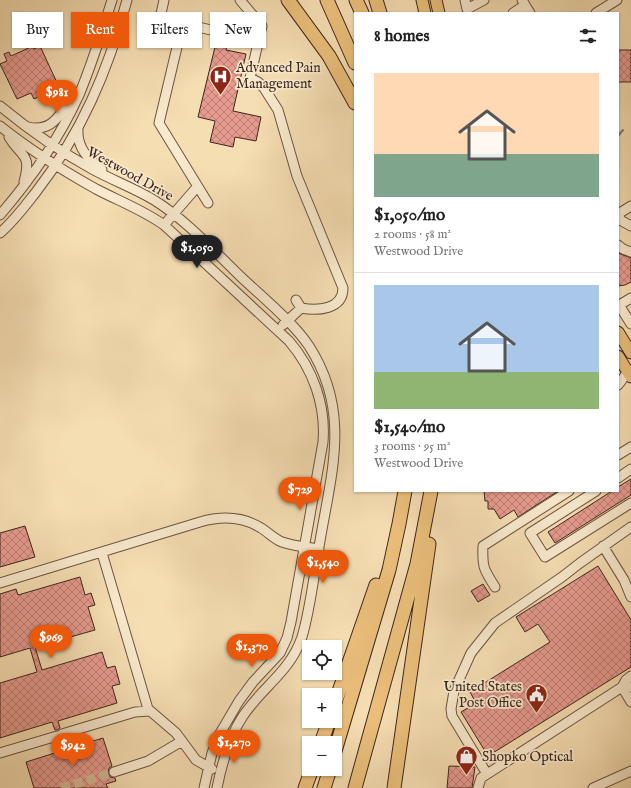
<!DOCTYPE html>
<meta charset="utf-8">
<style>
body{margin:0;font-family:"IM FELL English",serif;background:#f2f2f2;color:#222;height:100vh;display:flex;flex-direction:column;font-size:15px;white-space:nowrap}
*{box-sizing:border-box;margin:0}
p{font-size:13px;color:#767676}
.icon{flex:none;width:22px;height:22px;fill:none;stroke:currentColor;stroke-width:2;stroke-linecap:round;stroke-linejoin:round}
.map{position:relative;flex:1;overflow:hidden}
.details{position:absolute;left:354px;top:12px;width:265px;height:480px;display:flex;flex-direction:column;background:#fff;border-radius:0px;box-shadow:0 1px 3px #0004}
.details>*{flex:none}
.top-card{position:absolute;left:12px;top:12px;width:282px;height:36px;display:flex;gap:8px}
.buttons{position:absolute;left:302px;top:640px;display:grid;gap:8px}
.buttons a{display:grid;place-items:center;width:40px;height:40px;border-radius:0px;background:#fff;box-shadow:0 1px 3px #0004;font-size:20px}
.price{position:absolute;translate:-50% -34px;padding:0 9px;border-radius:14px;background:#ea580c;color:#fff;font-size:13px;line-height:26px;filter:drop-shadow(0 1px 2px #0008)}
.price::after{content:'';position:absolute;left:50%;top:24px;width:12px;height:9px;margin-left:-6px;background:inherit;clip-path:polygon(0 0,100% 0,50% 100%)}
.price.active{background:#222;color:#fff}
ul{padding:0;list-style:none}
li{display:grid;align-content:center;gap:8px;height:212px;padding:0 20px}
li+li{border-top:1px solid #e0e0e0}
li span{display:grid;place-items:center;height:124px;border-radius:0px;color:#555}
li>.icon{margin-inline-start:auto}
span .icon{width:72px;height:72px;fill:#fffc;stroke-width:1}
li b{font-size:17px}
h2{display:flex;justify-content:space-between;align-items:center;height:48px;padding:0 20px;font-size:17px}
.chip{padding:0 14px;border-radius:0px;background:#fff;box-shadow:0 1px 3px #0004;font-size:14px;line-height:36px}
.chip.active{background:#ea580c;color:#fff}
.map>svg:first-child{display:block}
</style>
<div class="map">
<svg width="631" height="788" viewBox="0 0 631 788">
<defs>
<pattern id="building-cross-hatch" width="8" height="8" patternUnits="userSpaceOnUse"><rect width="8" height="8" fill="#e79b8f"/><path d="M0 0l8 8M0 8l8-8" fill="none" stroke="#bc7e74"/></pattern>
</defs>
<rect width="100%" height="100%" fill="#f6deb3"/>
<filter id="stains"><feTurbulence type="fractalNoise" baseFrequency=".005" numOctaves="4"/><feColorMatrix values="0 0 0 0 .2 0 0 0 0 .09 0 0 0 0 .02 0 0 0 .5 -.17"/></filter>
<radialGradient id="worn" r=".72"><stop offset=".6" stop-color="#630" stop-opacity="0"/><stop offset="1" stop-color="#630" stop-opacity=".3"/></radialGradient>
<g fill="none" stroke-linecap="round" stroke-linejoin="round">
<!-- stream -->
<path stroke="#797e7a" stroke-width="2" d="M618 136 623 130"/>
</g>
<!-- building -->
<path fill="url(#building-cross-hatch)" stroke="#3d261e" d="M218 43 227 45 226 50 246 54 233 111 261 117 256 141 235 137 233 147 210 142 215 121 198 117 215 47 217 48Z
M33 46 34 49 40 46 59 87 34 99 31 93 17 99 0 64 7 61 4 54 9 52 11 56Z
M618 50H631V82H618Z
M618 253 631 258V282L625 285 618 286Z
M631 479V495L555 543 548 532 612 491H618V487Z
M484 491H558L518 517 514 510 500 519 494 509H488V501H485Z
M25 526 35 557 0 567V533Z
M598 566 631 620V667L488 756 461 712 476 703 470 692 550 642 538 624 525 632 516 617Z
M80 577 85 595 91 593 95 605 88 607 95 630 35 647 42 670 102 652 107 668 115 666 120 684 112 686 117 703 58 721 60 728 57 730H55L52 722 0 738V683L37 672 30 648 0 657V594L16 589 18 595Z
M483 584 490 595 478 602 471 591Z
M103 738 112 766 109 768 108 773 110 777 115 778 116 781 106 784 108 788H34L26 762 61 751 58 742 62 740H64L67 749Z
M449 766 475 767 472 788H447Z"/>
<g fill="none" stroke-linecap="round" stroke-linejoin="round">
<!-- minor-tunnel -->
<path stroke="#d1b995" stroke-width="9" stroke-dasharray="9 4.5" stroke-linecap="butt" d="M61 788 114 772"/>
<defs>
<path id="minor" d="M164 0 160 18 258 41
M240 0 262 26 250 78 258 82 264 88 278 110 297 176 343 288C343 310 317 311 301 308L296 300
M465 0 467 9 484 0
M522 0 530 13
M513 13 525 5
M596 13 617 0
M181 23 178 43 159 123 208 203
M0 106C29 130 59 151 92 169 112 180 134 188 154 200 186 220 213 250 240 276 261 296 293 322 309 346 351 411 332 470 320 541 314 573 311 606 302 637 290 672 263 686 243 716 229 737 222 763 217 788
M0 126C30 150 62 170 96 189 119 201 143 210 164 225L289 341C313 369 326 405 323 442L291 622 287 638 280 653 253 682 239 701 219 735 212 753 204 788
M28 127C55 133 60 111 75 96
M78 130C77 149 89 159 102 170
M9 137C21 158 32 152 24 182
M618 214 631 206
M0 215C31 179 59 139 79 95 92 64 102 32 112 0
M618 217 622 221 631 226
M164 225 197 187
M0 233C14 221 25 206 36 192 81 134 108 71 127 0
M618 245 623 249 631 252
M631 298 621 304V308L631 324
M283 325 301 308
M618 385C623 380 625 373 631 370
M618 455 631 447
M618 478 631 469
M596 491 530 533 545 557 631 503
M603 546 624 580 631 597
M102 553 148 709 176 733 196 760 212 769
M0 583 200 522C221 516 242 516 261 528 268 532 274 539 282 542 293 546 307 547 319 549
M495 587C484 570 482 567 483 546L569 491
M622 687 631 702
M622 687 626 680 631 676
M62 734 135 712 150 711
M0 753 57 736
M114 772 148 761 182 741
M487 774 452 716 451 709 454 691 471 653 495 623 562 577 580 563 631 527
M478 788 481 778 622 687H631
M593 788 631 771"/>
<path id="major" d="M422 0 425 13
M436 0 439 13
M618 332 631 353
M618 356 631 377"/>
<path id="highway" d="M288 0 329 56 355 103
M327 0 355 63
M356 0 362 13
M376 0 380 13
M335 703 376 585
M321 743 329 721
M335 751 389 570 399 524 405 491
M305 788 312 769
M324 788 330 769
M355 788 417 564 431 491
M394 788 429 544"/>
</defs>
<!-- minor casing -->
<use href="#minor" stroke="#6b5443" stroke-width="11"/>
<!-- major casing -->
<use href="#major" stroke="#3d261e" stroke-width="13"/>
<!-- highway casing -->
<use href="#highway" stroke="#3d261e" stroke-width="15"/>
<!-- minor -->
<use href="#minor" stroke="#f9eace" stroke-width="9"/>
<!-- major -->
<use href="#major" stroke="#ebbf7a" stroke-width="11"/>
<!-- highway -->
<use href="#highway" stroke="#ebbf7a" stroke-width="13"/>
</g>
<!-- icons -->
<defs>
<symbol id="hospital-pin" viewBox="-11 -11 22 30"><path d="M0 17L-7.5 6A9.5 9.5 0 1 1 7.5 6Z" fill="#8f2418" stroke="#f9eace"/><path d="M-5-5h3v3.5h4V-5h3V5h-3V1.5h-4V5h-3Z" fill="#fff"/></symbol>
<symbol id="civic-pin" viewBox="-11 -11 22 30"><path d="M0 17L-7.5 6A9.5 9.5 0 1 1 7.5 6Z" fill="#8f2418" stroke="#f9eace"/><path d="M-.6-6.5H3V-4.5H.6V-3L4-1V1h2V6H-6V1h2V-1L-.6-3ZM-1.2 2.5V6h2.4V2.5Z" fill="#fff"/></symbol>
<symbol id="shop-pin" viewBox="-11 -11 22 30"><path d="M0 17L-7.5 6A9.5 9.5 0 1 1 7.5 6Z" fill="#8f2418" stroke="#f9eace"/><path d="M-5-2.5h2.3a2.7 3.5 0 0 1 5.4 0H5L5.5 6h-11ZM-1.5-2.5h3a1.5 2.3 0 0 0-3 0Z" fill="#fff"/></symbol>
</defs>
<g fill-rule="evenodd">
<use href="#hospital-pin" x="208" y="64" width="25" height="34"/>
<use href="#civic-pin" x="524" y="682" width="25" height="34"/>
<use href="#shop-pin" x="454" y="744" width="25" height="34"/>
</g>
<g text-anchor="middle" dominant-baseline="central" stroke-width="3.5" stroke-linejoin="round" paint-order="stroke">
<!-- poi labels -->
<g font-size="14" fill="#3d261e" stroke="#f9eace" text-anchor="start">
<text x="236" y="68">Advanced Pain<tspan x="236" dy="16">Management</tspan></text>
<text x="522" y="687" text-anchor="end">United States<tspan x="522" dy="16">Post Office</tspan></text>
<text x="482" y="757">Shopko Optical</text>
</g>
<!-- street labels -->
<g font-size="14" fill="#3d261e" stroke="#f9eace">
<text transform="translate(130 174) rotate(29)">Westwood Drive</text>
</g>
</g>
<rect width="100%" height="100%" filter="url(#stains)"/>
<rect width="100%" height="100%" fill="url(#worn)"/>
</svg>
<div class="buttons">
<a><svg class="icon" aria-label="locate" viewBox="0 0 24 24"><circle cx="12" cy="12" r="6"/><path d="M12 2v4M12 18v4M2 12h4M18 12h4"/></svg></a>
<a>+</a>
<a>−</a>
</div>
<b class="price" style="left:57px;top:114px">$981</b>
<b class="price active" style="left:197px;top:269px">$1,050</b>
<b class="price" style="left:300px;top:511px">$729</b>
<b class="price" style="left:323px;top:584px">$1,540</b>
<b class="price" style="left:51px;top:659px">$969</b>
<b class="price" style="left:252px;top:668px">$1,370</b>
<b class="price" style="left:234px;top:764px">$1,270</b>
<b class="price" style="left:73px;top:767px">$942</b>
<div class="top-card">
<a class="chip">Buy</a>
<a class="chip active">Rent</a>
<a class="chip">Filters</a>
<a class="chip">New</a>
</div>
<section class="details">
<h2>8 homes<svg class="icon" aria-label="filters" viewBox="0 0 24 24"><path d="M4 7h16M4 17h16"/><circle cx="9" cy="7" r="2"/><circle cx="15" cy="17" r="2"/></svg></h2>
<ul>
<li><span style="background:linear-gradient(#ffd9b3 65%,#7fa58c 0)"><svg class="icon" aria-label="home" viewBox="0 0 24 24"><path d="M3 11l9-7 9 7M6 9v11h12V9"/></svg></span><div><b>$1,050/mo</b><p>2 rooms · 58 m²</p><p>Westwood Drive</p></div></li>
<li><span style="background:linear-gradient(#a9c7e8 70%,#8fb573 0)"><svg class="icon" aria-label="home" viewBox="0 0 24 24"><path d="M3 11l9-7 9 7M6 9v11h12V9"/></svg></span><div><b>$1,540/mo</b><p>3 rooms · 95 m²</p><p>Westwood Drive</p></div></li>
</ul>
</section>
</div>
